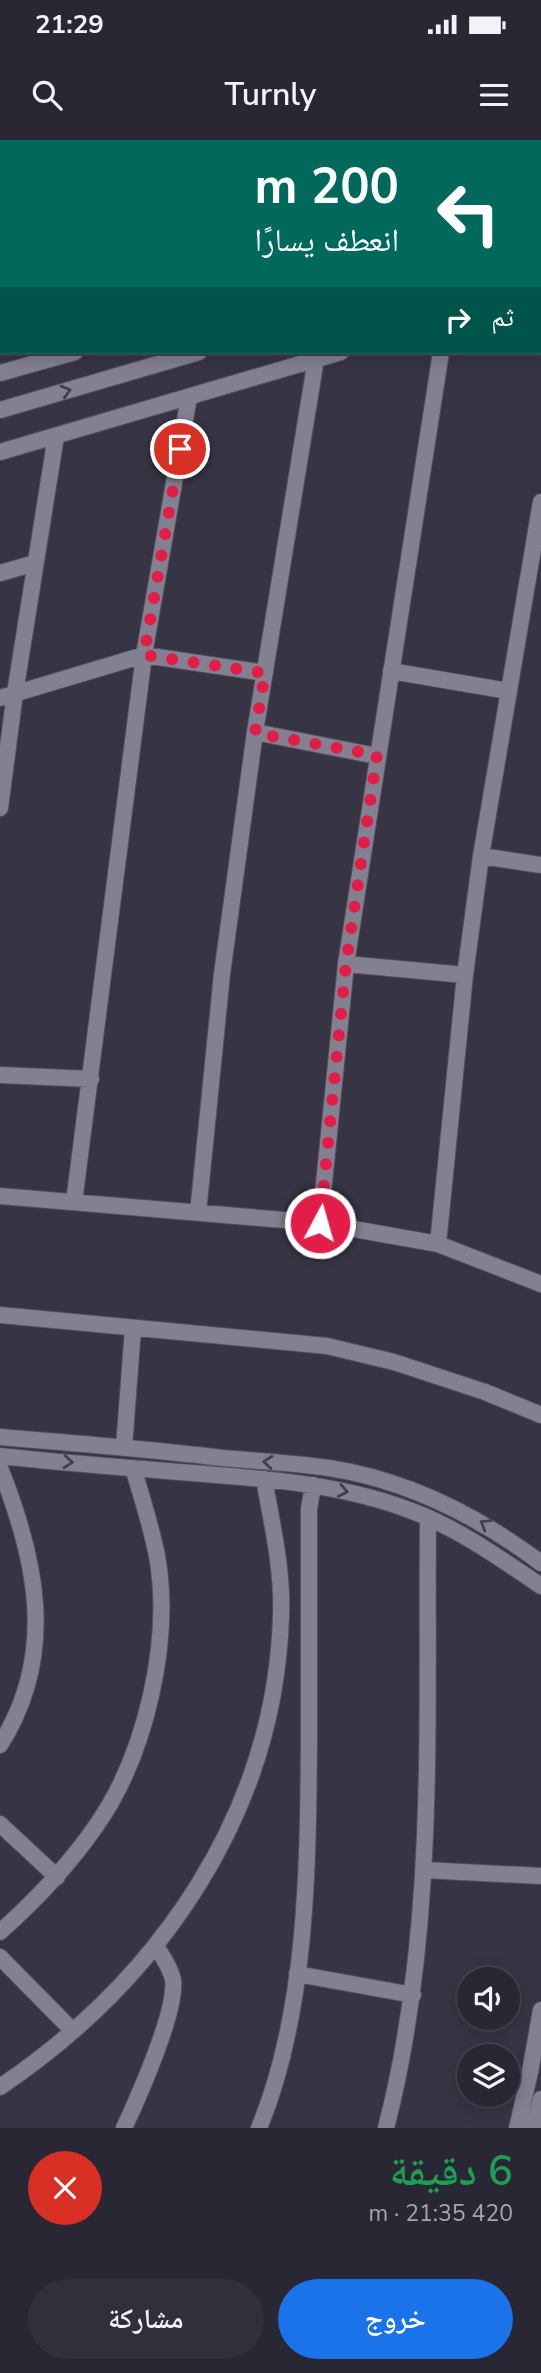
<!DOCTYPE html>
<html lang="ar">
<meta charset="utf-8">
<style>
:root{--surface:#292733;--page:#312f3b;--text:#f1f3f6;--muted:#a5a5ac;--line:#45444e;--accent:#1a73e8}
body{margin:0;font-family:"Nunito Sans","Noto Naskh Arabic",sans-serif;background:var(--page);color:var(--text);direction:rtl;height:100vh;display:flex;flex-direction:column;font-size:26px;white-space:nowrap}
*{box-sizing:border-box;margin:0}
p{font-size:23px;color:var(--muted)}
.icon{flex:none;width:38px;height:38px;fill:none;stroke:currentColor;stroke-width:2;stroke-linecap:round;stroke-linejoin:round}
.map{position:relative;height:1988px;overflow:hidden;direction:ltr}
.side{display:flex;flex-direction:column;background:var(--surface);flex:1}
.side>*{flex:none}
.guide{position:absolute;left:0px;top:0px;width:542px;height:214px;box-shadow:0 4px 18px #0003,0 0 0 2px var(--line);direction:rtl;background:#00695c;color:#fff;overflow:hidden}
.fabs{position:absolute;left:457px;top:1827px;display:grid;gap:14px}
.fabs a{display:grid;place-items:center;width:63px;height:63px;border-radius:50%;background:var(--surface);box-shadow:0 4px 18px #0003,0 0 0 2px var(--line);font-size:35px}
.pin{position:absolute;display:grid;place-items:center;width:60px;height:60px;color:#fff;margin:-30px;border:4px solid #fff;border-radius:50%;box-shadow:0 2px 7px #0007}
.me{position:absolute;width:77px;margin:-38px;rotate:6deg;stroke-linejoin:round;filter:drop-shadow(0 0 5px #0008)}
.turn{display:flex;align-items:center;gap:24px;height:147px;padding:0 28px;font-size:32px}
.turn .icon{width:91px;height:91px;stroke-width:2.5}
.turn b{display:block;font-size:49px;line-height:60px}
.then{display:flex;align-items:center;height:66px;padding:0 28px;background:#0003;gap:14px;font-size:26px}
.round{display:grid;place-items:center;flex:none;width:74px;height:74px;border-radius:37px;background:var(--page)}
.head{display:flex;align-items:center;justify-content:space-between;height:119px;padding:0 28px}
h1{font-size:42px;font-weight:600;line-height:52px;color:#1e9e55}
.primary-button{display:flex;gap:14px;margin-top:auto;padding:14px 28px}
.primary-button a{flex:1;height:80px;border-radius:42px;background:var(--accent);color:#fff;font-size:28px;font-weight:600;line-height:80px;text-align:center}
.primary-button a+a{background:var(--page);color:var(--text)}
.status{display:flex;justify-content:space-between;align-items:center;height:49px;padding:0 35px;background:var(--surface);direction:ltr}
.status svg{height:19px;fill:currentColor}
header{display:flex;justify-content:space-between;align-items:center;height:91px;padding:0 28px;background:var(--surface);font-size:32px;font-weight:600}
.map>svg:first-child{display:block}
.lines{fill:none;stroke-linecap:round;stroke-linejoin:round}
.minor-casing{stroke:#52505d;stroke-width:18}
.minor{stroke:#838092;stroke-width:16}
.oneway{stroke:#42404f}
.route{stroke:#e11d48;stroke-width:12;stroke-dasharray:0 21.6}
</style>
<div class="status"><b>21:29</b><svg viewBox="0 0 49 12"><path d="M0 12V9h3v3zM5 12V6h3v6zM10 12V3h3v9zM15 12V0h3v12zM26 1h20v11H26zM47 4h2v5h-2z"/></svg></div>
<header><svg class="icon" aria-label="menu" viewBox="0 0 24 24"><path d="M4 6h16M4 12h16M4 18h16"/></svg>Turnly<svg class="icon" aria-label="search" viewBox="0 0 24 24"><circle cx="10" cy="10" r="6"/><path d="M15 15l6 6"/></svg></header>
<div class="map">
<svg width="541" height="1988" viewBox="0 0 541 1988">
<rect width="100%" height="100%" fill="#373444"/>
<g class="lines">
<defs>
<path id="minor" d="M487 0 488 2
M54 2 58 0
M0 21 2 20
M541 99V100
M0 233 75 212
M0 270 199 212
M0 312 341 212
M0 433 35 423
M391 531 508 551
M0 558 144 515 265 533
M255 592 377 616
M0 668 15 553 56 296
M481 716 541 725
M346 824 465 835
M0 935 91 939
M0 1056 320 1083 438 1104 541 1144
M74 1062 144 515 189 257
M198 1073 222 834 255 592 316 219
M320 1083 346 824 441 212
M438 1104 465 835 481 716 541 362
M0 1175 327 1206 394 1222 485 1252 541 1275
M0 1297C74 1303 149 1309 223 1318 258 1321 294 1323 329 1328 407 1340 478 1376 541 1423
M124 1307 133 1189
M0 1316C64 1323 128 1328 192 1333 268 1339 345 1344 417 1373 462 1391 501 1419 541 1446
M0 1328C37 1421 57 1515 0 1605
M0 1684 57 1737
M424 1730 541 1736
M0 1792C36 1760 69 1725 96 1686 146 1615 172 1500 157 1416 151 1386 142 1357 133 1328
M0 1817 72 1890
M297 1834 413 1855
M0 1947C160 1839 275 1673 281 1476 283 1430 272 1384 264 1339
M124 1988C138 1958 177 1871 173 1840 171 1828 162 1816 156 1806
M259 1988C308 1870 308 1722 309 1596 309 1520 309 1445 309 1369L313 1345
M386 1988C437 1791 426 1581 428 1378
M517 1988 530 1932 541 1870
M533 1988 541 1959"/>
</defs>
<use href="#minor" class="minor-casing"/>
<use href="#minor" class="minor"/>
</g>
<defs><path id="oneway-chevron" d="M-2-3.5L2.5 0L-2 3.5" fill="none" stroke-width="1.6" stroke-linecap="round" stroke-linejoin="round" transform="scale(1.75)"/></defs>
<g class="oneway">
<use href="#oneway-chevron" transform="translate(66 251) rotate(-16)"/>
<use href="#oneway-chevron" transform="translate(68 1322) rotate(5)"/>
<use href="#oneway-chevron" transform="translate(268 1322) rotate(-175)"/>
<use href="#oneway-chevron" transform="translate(343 1351) rotate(12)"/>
<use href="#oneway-chevron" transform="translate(485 1384) rotate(-148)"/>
</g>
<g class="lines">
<path class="route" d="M180 309 144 515 265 533 255 593 377 615 346 824 320 1083"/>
</g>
</svg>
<div class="fabs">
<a><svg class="icon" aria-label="sound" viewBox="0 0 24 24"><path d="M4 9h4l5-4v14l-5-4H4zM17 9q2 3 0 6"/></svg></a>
<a><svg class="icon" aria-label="layers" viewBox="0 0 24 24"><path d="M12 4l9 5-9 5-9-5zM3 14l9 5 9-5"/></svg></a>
</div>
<div class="pin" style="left:180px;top:309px;background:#d93025"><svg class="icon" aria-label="arrive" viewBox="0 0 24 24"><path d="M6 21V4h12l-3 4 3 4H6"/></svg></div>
<svg class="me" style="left:320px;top:1083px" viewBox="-20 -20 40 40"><circle r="17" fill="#e11d48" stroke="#fff" stroke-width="3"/><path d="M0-11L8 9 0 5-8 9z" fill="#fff"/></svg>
<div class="guide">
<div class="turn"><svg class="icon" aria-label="left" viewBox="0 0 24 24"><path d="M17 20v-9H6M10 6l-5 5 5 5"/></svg><div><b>200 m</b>انعطف يسارًا</div></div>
<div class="then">ثم<svg class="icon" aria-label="right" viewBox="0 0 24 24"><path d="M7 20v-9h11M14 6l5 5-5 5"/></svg></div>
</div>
</div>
<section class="side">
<div class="head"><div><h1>6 دقيقة</h1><p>420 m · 21:35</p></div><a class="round" style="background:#d93025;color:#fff"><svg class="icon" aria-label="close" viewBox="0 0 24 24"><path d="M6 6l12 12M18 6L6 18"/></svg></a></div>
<div class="primary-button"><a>خروج</a><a>مشاركة</a></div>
</section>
